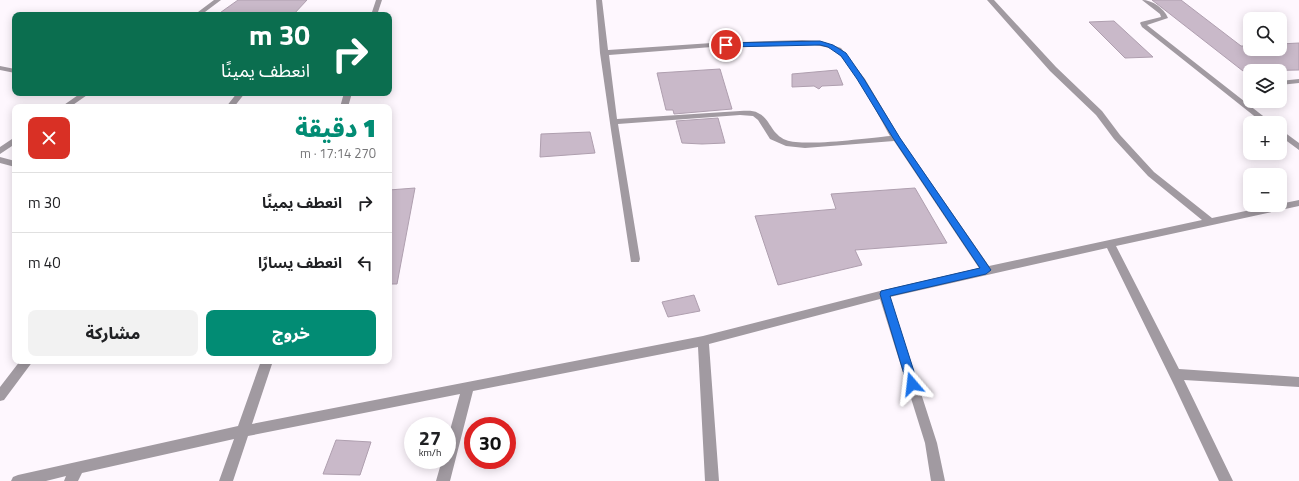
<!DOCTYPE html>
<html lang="ar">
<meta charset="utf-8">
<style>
:root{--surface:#fff;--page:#f2f2f2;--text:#202124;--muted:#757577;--line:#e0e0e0;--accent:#028c74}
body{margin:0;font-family:"Titillium Web","Noto Sans Arabic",sans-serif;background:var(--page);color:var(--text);direction:rtl;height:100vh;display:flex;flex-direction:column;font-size:15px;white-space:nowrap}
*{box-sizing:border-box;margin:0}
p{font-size:13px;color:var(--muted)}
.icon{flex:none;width:22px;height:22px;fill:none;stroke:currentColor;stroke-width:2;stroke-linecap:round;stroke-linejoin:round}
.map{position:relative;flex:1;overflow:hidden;direction:ltr}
.side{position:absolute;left:12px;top:104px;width:380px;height:260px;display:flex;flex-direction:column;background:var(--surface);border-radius:8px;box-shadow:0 2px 10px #0003;direction:rtl}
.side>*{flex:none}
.banner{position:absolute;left:12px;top:12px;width:380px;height:84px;border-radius:8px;box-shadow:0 2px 10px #0003;direction:rtl;background:#0b6e4f;color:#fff;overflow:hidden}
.tools{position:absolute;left:1243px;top:12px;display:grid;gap:8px}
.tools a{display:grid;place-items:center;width:44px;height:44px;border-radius:8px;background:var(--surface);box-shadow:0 2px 10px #0003;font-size:20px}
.speed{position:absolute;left:404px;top:417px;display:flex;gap:8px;font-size:20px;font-weight:700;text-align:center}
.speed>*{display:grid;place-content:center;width:52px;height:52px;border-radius:50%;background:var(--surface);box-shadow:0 2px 10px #0003;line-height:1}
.speed small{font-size:10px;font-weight:400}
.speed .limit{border:6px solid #d22;background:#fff;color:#111}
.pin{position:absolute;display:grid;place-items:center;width:34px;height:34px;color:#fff;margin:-17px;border:2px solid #fff;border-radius:50%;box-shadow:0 1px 4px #0007}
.me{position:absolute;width:44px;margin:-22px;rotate:343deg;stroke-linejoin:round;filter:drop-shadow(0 0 3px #0008)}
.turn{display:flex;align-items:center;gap:14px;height:84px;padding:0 16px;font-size:18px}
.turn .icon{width:52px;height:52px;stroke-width:2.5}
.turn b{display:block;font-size:28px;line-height:34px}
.round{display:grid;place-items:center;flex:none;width:42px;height:42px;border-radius:8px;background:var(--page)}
.headline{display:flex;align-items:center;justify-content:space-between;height:68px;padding:0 16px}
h1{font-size:24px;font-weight:800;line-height:30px;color:var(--accent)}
.action{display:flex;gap:8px;margin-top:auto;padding:8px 16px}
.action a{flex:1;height:46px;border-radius:8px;background:var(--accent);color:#fff;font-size:16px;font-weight:800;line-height:46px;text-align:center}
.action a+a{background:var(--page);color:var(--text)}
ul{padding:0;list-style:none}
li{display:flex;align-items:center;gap:12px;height:60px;padding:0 16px;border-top:1px solid var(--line)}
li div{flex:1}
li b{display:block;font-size:15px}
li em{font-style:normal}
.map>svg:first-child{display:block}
.building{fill:#c9b9c9;stroke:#af9faf}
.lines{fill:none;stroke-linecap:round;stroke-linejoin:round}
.minor{fill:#a19aa1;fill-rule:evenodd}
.route{fill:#1a73e8;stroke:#114b97}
</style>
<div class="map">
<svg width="1299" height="481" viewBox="0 0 1299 481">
<rect width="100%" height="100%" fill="#fef7fe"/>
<path class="building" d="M238 0H307L293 15H217Z
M1152 0H1181L1241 46H1250V49H1280V44L1299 43V70L1243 71Z
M1114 21 1153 57 1125 58 1089 22Z
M720 69 732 109 674 114 673 110H666L657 73Z
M837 70 843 85 822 86 819 89 814 86 792 87V74Z
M718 118 725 143 702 144 682 143 676 121Z
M590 132 595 153 540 157 541 134Z
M415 188 397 284H389V190Z
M915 188 947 243 855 250 862 265 778 285 755 216 836 209 831 194Z
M694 295 700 311 668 317 662 302Z
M336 440 371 442 360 475 323 474Z"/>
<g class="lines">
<path class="minor" d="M214 0H221L201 15H194Z
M376 0H382L377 15H371Z
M596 0H602L608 50 712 43 802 40 820 41 841 48 865 79 900 138 989 266 1202 220 1148 176 1114 139 1096 115 1050 71 987 0H994L1056 67 1102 111 1120 135 1154 172 1212 218 1299 200V206L1116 246 1179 369 1299 377V387L1184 380 1233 481H1219L1174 385 1107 248 890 297 937 443 945 481H931L925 443 880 299 709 344 719 481H705L698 347 473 391 450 481H436L442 460H447V441L460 394 248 436 233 481H219L234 439 82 473 78 481H64L66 476 46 481H11L13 477 18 475 238 426 261 361H273L252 424 703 336 884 290 979 268 894 141 805 148 786 146 770 139 758 120 753 116 740 115 618 124 640 259 639 262H631L611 130 600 53ZM802 44C813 45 825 45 835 51 850 60 880 118 890 136 868 138 804 147 786 140 770 133 771 119 758 113 753 110 746 111 740 111L617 119 609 55 712 47Z
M1142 0C1152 0 1164 8 1168 18L1147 25 1272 123H1263L1142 27 1140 23 1141 22 1161 17 1160 14Z
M0 66 15 69V73L0 70Z
M1299 79V83L1280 85V81Z
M81 93H90L70 107H61Z
M237 93H245L234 107H226Z
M344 93H352L348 107H340Z
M1280 129 1299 143V150L1280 136Z
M15 137V144L0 154V147Z
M0 157 15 161V167L0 163Z
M20 361H33L4 400 0 401V387Z"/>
</g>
<path class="route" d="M820 41 833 45 846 53 864 79 900 138 991 270 986 274 890 296 918 384 916 387 912 388 908 387 907 384 880 294 881 291 980 268 893 138 857 79 841 56 828 47 820 45 726 47 723 45 726 43Z"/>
</svg>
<div class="tools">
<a><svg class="icon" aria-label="search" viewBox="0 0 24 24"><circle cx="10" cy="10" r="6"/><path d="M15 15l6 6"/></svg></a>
<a><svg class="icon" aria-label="layers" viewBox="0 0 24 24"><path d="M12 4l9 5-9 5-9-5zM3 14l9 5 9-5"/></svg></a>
<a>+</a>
<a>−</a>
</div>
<div class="speed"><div>27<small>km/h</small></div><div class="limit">30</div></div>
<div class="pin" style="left:726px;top:45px;background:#d93025"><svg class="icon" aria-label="arrive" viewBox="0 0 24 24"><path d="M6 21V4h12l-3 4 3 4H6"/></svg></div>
<svg class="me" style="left:912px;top:384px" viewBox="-20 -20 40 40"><path d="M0-17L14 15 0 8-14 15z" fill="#1a73e8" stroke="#fff" stroke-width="4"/></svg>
<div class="banner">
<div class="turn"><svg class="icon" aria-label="right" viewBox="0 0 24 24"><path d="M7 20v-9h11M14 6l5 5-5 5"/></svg><div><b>30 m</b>انعطف يمينًا</div></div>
</div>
<section class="side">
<div class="headline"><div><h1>1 دقيقة</h1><p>270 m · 17:14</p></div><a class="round" style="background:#d93025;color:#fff"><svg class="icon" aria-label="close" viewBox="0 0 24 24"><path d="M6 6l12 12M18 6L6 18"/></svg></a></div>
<ul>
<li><svg class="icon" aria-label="right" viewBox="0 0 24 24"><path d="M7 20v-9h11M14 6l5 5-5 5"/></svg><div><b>انعطف يمينًا</b></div><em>30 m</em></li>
<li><svg class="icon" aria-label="left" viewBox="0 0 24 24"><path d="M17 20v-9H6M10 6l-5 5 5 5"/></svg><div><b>انعطف يسارًا</b></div><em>40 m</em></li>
</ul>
<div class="action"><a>خروج</a><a>مشاركة</a></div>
</section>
</div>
